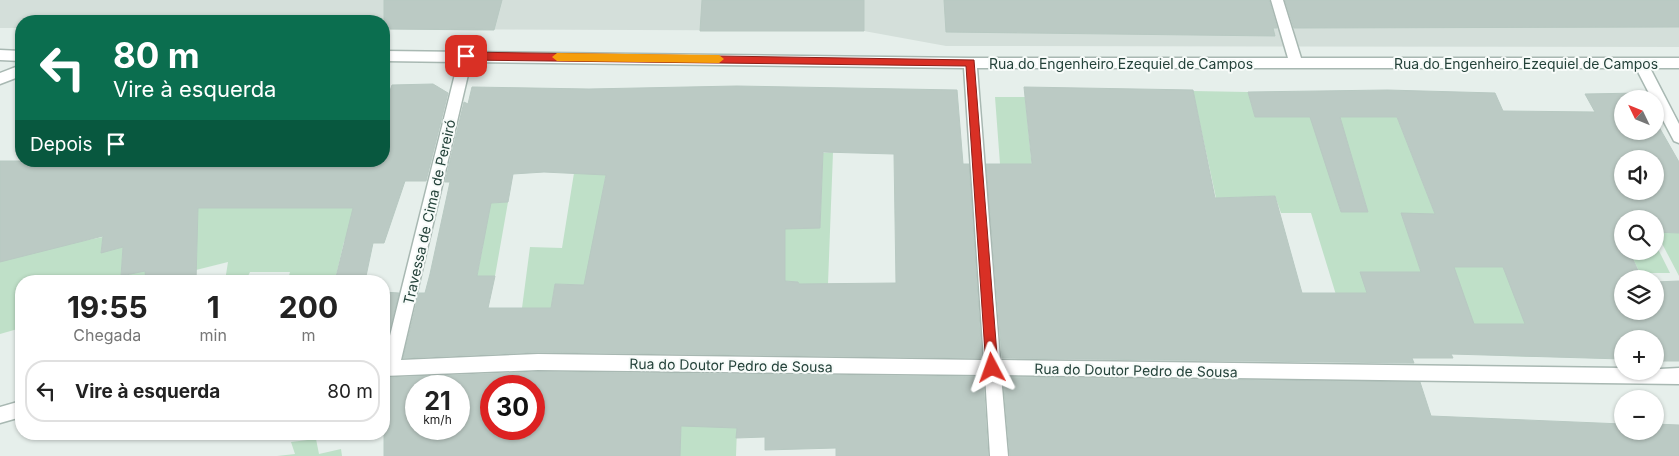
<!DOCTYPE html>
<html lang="pt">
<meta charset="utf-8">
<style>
:root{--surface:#fff;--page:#f2f2f2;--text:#222;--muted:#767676;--line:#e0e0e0}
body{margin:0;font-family:Inter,sans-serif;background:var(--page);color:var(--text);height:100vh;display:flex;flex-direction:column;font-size:19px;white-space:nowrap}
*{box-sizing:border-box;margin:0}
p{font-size:16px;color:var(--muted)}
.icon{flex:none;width:28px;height:28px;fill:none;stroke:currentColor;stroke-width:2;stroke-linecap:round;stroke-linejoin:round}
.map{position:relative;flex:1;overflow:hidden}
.details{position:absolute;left:15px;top:275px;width:375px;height:165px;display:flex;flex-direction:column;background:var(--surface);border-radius:20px;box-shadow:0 1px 4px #0004}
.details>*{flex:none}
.banner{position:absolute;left:15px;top:15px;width:375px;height:152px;border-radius:20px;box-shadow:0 1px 4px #0004;background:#0b6e4f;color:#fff;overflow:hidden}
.needle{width:32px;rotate:313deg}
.buttons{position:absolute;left:1614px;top:90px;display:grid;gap:10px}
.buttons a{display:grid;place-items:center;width:50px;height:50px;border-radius:50%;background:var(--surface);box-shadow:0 1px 4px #0004;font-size:25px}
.speed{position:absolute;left:405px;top:375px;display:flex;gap:10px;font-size:25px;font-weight:700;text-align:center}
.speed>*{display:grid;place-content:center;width:65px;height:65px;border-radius:50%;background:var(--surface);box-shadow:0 1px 4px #0004;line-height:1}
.speed small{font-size:12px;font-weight:400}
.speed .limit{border:8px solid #d22;background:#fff;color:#111}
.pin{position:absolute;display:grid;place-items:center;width:42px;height:42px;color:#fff;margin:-21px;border-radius:10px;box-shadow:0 2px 8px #0006}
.me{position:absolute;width:55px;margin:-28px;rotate:356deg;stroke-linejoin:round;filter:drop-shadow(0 0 4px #0008)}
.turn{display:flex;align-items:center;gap:18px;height:105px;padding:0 15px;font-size:22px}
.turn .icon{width:65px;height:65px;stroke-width:2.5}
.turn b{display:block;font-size:35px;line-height:42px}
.then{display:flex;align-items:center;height:48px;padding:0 15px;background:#0003;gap:10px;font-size:19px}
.eta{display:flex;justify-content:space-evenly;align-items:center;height:85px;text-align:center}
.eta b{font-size:30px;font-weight:700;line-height:35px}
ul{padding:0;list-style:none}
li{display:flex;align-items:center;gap:15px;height:62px;margin:0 10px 8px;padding:0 5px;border:2px solid var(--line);border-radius:20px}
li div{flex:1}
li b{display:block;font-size:19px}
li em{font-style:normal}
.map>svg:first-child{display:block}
.built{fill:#d4dfda}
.green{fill:#bfe0c8}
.building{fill:#bbcac4;stroke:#b8c9c2;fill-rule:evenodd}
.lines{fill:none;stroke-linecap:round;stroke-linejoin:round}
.minor-casing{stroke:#a8b8b2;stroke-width:3}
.minor{fill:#fff;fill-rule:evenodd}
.route{fill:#d93025;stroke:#8d1f18}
.slow{fill:#f59e0b}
.labels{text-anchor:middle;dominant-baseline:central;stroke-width:4;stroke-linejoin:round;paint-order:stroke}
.street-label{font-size:14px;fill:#24423a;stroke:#f7fbf9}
</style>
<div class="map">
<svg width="1679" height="456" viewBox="0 0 1679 456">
<rect width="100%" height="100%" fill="#e6efeb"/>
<path class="built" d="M0 0H1679V47L946 46 864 31 384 29V21H21V28H0Z"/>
<path class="green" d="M1193 91 1248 92 1255 117H1312L1341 212H1368L1332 91 1397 117 1435 214H1464L1498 253 1539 357 1505 356 1493 324H1474L1409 237 1426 286 1361 272 1369 300 1355 357 1311 213H1281L1275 196 1216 198Z
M995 97H1025L1036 209 1013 164H1000Z
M833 152 828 284 799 286 798 282 785 281 729 220 803 228H820L823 153Z
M574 173 606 174 586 285 555 284 551 308H522L530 247 562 248Z
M327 178 363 206 344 242 335 280 288 279 290 272H250L246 280 225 281 228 262 196 270 197 242 178 208H315Z
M508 202 495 276H477L483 246 475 204Z
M169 207 163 281H21V328L0 334V257L103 237 101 252 123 247 121 276 131 274 135 244Z
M1656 232 1679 233V276Z
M1655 249H1658L1670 273H1640L1629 251H1655Z
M655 419 737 428 736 456H680Z
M316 439 319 454 341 449 342 456H277L295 454 291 442Z"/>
<path class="building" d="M384 0H502L494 30 384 29Z
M702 0H864V31H700Z
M944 0H1269L1277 28H1273L1275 36 946 32Z
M1285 0H1679V27L1294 28Z
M433 84 448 93 426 181H405L384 243H373L365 281H335L353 208H198L196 281H146L145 271 121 276 123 247 101 253 103 236 0 262V161H384V108L392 85Z
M737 86 957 90 963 164H969L982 358 538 352 403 358 419 293H425L430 274 450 182H445L464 102 468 104 472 87 589 89ZM823 152 894 154 896 283 799 284 798 282 785 281V229L820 228ZM544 172 606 175 584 285 555 284 551 308H488L495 276H477L491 203 508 202 513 174Z
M1024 87 1193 90 1215 198 1275 196 1302 293H1367L1360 272H1421L1401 213 1435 214 1397 117H1340L1368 212H1341L1310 117H1255L1248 92 1387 90 1495 93 1503 111 1595 112 1585 94 1640 93 1643 99H1622V131H1655V120L1679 162V233L1655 232V219H1622V232H1619L1622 238V251H1629L1642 279H1622V311H1655V282L1679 281V361H1655V339H1622V359L1451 354 1453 358H1412L1414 363 1002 358 986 164H1032ZM1622 159H1655V191H1622ZM1454 267H1503L1525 324H1474Z
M384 292 399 293 384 353Z
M538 372 983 377 988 456H836V448L765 450V437L736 438 737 428 681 426 680 456H384V378ZM416 386H459V429H416ZM491 386H534V429H491Z
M1003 377 1420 382 1431 416 1622 424V431H1655V424L1679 425V456H1010Z"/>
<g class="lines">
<defs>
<path id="minor" d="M1271 0H1283L1301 58H1679V68H1650L1679 124V143L1674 141 1655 105V99H1652L1636 68H977L1000 360 1622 368V371L1679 368V384L1001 375 1008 456H990L985 375 538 370 384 376V360L458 62 384 61V51L970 58H1288ZM471 62 964 68 984 360 538 354 401 360Z
M0 50 21 51V61L0 60Z
M21 65V76L0 84V73Z
M21 401V417L0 423V407Z"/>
</defs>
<use href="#minor" class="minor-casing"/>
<use href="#minor" class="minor"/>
</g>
<path class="route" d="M466 52 974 60 998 368 996 372H987L986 368 966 66 466 60 461 56Z"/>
<path class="slow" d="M557 53 719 55 724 59 719 63 557 61 552 57Z"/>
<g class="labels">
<g class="street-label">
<text x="1121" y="63">Rua do Engenheiro Ezequiel de Campos</text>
<text x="1526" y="63">Rua do Engenheiro Ezequiel de Campos</text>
<text transform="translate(429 212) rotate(-77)">Travessa de Cima de Pereiró</text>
<text transform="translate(731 365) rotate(1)">Rua do Doutor Pedro de Sousa</text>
<text transform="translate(1136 370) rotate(1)">Rua do Doutor Pedro de Sousa</text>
</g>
</g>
</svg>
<div class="buttons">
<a><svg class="needle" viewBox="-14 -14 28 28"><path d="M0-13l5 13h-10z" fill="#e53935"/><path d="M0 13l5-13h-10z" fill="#767676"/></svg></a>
<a><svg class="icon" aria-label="sound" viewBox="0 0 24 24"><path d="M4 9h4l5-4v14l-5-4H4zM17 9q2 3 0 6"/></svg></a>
<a><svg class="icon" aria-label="search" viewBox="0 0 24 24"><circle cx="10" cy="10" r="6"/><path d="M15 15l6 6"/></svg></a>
<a><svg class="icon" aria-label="layers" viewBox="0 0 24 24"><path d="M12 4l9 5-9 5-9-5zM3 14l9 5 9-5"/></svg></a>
<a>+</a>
<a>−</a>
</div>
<div class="speed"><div>21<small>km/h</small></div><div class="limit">30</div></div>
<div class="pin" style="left:466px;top:56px;background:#d93025"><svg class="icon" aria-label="arrive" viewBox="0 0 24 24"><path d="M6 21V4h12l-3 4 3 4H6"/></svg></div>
<svg class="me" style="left:992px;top:368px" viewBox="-20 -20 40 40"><path d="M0-17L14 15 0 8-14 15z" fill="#d93025" stroke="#fff" stroke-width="4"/></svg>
<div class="banner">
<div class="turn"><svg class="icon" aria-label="left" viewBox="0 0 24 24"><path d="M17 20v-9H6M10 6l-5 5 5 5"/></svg><div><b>80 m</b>Vire à esquerda</div></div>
<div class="then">Depois<svg class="icon" aria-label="arrive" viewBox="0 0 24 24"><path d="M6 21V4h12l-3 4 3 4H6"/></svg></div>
</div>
<section class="details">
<div class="eta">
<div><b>19:55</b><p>Chegada</p></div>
<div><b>1</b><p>min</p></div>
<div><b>200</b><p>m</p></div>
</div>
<ul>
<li><svg class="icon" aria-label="left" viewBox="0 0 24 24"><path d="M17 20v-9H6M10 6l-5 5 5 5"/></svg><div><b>Vire à esquerda</b></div><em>80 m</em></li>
</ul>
</section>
</div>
